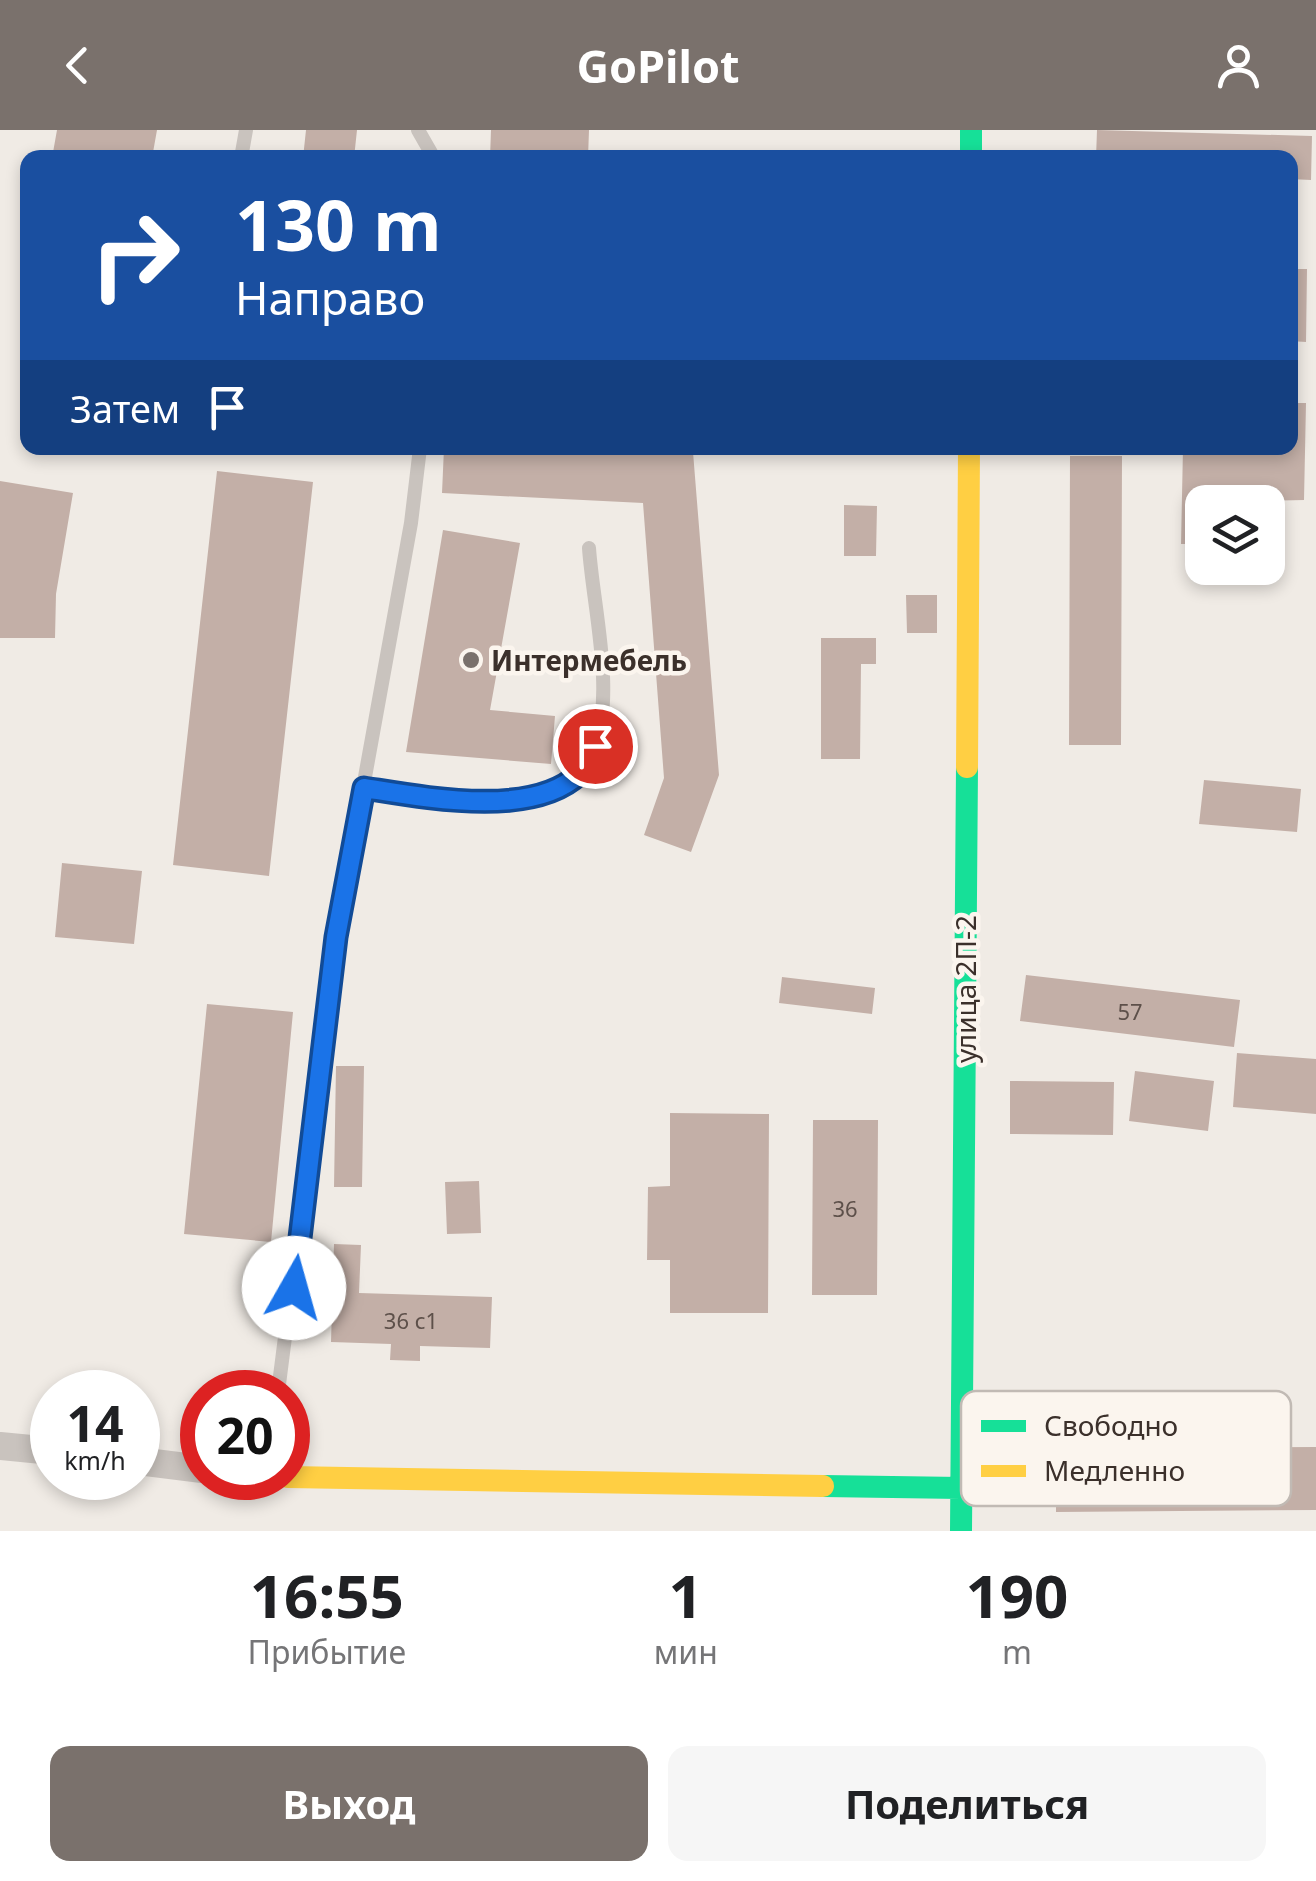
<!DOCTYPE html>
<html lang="ru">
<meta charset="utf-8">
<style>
:root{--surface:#fff;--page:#f6f6f6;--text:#202124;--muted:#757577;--accent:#7a716c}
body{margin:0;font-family:"Noto Sans",sans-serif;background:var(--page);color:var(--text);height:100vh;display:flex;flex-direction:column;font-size:38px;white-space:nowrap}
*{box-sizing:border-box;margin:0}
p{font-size:32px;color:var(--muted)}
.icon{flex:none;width:55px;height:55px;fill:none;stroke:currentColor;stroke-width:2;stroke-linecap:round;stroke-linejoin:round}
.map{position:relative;height:1401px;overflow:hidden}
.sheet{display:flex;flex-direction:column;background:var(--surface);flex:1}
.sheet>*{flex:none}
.hud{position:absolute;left:20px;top:20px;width:1278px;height:305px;border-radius:20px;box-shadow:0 5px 15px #0003;background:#1a4fa0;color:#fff;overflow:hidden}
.fabs{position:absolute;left:1185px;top:355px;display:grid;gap:20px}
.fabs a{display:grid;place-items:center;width:100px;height:100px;border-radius:20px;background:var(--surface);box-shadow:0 5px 15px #0003;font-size:50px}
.speed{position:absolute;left:30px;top:1240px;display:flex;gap:20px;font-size:50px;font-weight:700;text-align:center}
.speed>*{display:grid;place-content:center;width:130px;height:130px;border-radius:50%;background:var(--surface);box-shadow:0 5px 15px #0003;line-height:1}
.speed small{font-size:25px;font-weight:400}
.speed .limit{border:15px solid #d22;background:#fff;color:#111}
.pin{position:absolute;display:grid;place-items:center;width:85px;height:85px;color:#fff;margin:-42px;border:5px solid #fff;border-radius:50%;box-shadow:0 2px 10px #0007}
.me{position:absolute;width:110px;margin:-55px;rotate:7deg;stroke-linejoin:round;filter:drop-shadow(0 0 8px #0008)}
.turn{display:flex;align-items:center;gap:35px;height:210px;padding:0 50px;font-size:45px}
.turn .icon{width:130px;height:130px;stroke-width:2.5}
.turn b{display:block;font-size:70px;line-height:85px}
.then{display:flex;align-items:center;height:95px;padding:0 50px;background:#0003;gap:20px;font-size:38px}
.eta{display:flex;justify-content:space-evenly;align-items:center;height:170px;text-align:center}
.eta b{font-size:60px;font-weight:700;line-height:70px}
.button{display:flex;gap:20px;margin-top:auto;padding:20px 50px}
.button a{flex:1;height:115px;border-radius:20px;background:var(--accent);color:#fff;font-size:40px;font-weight:700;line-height:115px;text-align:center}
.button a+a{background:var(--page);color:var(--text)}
header{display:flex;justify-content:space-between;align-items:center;height:130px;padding:0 50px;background:var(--accent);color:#fff;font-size:45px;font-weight:700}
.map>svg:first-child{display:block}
.building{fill:#c3afa7}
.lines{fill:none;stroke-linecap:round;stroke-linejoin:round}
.lane{stroke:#c9c3be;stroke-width:14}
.street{stroke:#c9c3be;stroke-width:28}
.fast{stroke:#16e098;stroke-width:22}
.slow{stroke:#ffcf43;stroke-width:22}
.route-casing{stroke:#114b97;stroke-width:25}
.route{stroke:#1a73e8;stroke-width:18}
.poi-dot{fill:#7a716c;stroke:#fbf5ee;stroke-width:4}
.labels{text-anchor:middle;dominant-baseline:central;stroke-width:9;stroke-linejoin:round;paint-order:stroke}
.number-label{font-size:22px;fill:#5d504a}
.poi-label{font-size:28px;font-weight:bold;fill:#3b302b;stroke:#fbf5ee;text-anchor:start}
.street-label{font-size:28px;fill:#3b302b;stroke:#fbf5ee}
.key{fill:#fbf5ee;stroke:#c1bab4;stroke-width:2.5}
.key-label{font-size:28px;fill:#3b302b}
</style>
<header><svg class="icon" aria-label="back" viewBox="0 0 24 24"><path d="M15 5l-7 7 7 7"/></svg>GoPilot<svg class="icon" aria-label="person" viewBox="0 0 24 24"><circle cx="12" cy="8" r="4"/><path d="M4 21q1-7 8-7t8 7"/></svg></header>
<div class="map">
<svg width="1316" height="1401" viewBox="0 0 1316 1401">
<rect width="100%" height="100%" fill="#f0ebe5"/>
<path class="building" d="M57 0H157L152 28H52Z
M306 0H357L354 28H303Z
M491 0H589L588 28H490Z
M1097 0 1312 6 1311 50 1290 49V28H1096Z
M1290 139H1307L1306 212 1290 211Z
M1290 273H1306L1304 370 1202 372V414H1181L1183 318H1290Z
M444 318 693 322 719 645 691 722 644 705 664 648 643 373 442 363Z
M1070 326H1122L1121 615H1069Z
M217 341 313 352 269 746 173 735Z
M0 351 73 363 56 464 55 508H0Z
M844 375 877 376 876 426H844Z
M443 400 520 413 490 580 555 586 551 634 406 622Z
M906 465H937V503H907Z
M821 508H876V534H861L860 629H821Z
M1204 650 1301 659 1297 702 1199 694Z
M62 733 142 741 134 814 55 807Z
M1026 845 1240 870 1234 917 1020 891Z
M782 847 875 858 872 884 779 873Z
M207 874 293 882 271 1112 184 1104Z
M1237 923 1316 929V984L1233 977Z
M336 936H364L362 1057H334Z
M1135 941 1214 951 1208 1001 1129 991Z
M1010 951 1114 952 1113 1005 1010 1004Z
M670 983 769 984 768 1183H670V1130H647L648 1057 670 1056Z
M813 990H878L877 1165H812Z
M479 1051 481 1103 447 1104 445 1052Z
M334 1114 361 1115 359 1163 492 1167 490 1218 420 1216V1231L390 1230 391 1214 331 1212Z
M1316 1317V1380L1056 1382V1319Z"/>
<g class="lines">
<path class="lane" d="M418 0 434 28
M241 28 246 0
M363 658C426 668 567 696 595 617 615 561 593 476 589 418
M278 1262 336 807 411 393 420 318"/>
<path class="street" d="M0 1316 52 1321
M138 1331 202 1339"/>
<path class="fast" d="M971 0V28
M823 1356 961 1358
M961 1401 967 637"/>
<path class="slow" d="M967 637 969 318
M288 1347 823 1356"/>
</g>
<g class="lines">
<defs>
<path id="route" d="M294 1158 336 807 364 658C422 667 532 689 579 644 586 637 591 624 595 616"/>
</defs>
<use href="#route" class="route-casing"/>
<use href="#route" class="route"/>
</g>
<circle class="poi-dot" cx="471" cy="530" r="10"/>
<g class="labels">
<g class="number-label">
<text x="1130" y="881">57</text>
<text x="845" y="1078">36</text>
<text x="411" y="1190">36 с1</text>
</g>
<g class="poi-label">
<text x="491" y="530">Интермебель</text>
</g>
<g class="street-label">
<text transform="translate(965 859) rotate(-90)">улица 2П-2</text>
</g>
</g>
<rect x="961" y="1261" width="330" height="115" rx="15" class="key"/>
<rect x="981" y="1290" width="45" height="12" fill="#16e098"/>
<rect x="981" y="1335" width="45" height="12" fill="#ffcf43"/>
<g class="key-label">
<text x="1044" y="1306">Свободно</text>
<text x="1044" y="1351">Медленно</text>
</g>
</svg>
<div class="fabs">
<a><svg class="icon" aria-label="layers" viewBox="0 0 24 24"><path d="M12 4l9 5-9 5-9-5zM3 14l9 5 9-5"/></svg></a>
</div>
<div class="speed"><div>14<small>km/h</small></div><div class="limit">20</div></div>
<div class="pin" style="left:595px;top:616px;background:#d93025"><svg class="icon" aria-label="arrive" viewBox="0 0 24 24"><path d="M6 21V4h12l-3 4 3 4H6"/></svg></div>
<svg class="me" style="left:294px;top:1158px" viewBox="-20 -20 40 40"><circle r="19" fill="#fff"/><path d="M0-13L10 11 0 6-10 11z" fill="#1a73e8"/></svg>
<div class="hud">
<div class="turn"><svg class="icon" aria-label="right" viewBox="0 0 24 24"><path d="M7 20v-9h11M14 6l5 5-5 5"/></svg><div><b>130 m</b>Направо</div></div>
<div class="then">Затем<svg class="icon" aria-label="arrive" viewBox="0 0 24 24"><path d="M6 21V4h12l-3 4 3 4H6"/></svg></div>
</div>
</div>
<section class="sheet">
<div class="eta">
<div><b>16:55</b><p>Прибытие</p></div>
<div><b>1</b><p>мин</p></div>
<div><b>190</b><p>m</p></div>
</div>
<div class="button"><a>Выход</a><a>Поделиться</a></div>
</section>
